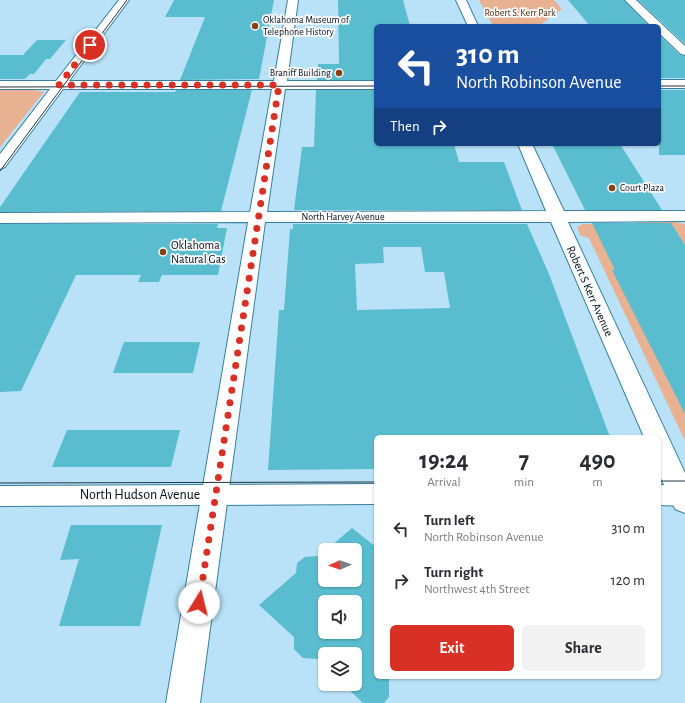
<!DOCTYPE html>
<style>
:root{--surface:#fff;--page:#f2f2f3;--text:#2b2b33;--muted:#7c7c81;--accent:#d93025}
body{margin:0;font-family:"Alegreya Sans",sans-serif;background:var(--page);color:var(--text);height:100vh;display:flex;flex-direction:column;font-size:15px;white-space:nowrap}
*{box-sizing:border-box;margin:0}
p{font-size:13px;color:var(--muted)}
.icon{flex:none;width:22px;height:22px;fill:none;stroke:currentColor;stroke-width:2;stroke-linecap:round;stroke-linejoin:round}
.map{position:relative;flex:1;overflow:hidden}
.side{position:absolute;left:374px;top:435px;width:287px;height:244px;display:flex;flex-direction:column;background:var(--surface);border-radius:6px;box-shadow:0 1px 3px #0004}
.side>*{flex:none}
.banner{position:absolute;left:374px;top:24px;width:287px;height:122px;border-radius:6px;box-shadow:0 1px 3px #0004;background:#1a4fa0;color:#fff;overflow:hidden}
.needle{width:26px;rotate:268deg}
.tools{position:absolute;left:318px;top:543px;display:grid;gap:8px}
.tools a{display:grid;place-items:center;width:44px;height:44px;border-radius:6px;background:var(--surface);box-shadow:0 1px 3px #0004;font-size:20px}
.pin{position:absolute;display:grid;place-items:center;width:34px;height:34px;color:#fff;margin:-17px;border:2px solid #fff;border-radius:50%;box-shadow:0 1px 4px #0007}
.me{position:absolute;width:44px;margin:-22px;rotate:9deg;stroke-linejoin:round;filter:drop-shadow(0 0 3px #0008)}
.turn{display:flex;align-items:center;gap:14px;height:84px;padding:0 16px;font-size:18px}
.turn .icon{width:52px;height:52px;stroke-width:2.5}
.turn b{display:block;font-size:28px;line-height:34px}
.then{display:flex;align-items:center;height:38px;padding:0 16px;background:#0003;gap:8px;font-size:15px}
.eta{display:flex;justify-content:space-evenly;align-items:center;height:68px;text-align:center}
.eta b{font-size:24px;font-weight:600;line-height:28px}
.action{display:flex;gap:8px;margin-top:auto;padding:8px 16px}
.action a{flex:1;height:46px;border-radius:6px;background:var(--accent);color:#fff;font-size:16px;font-weight:600;line-height:46px;text-align:center}
.action a+a{background:var(--page);color:var(--text)}
ul{padding:0;list-style:none}
li{display:flex;align-items:center;gap:12px;height:52px;padding:0 16px}
li div{flex:1}
li b{display:block;font-size:15px}
li em{font-style:normal}
.map>svg:first-child{display:block}
.green{fill:#e8b192}
.building{fill:#59bdcf;fill-rule:evenodd}
.lines{fill:none;stroke-linecap:round;stroke-linejoin:round}
.minor-casing{stroke:#367f9f;stroke-width:2}
.major-casing{stroke:#367f9f;stroke-width:2}
.minor{fill:#fff;fill-rule:evenodd}
.major{fill:#fff;fill-rule:evenodd}
.tram{stroke:#213440;stroke-width:1}
.route{stroke:#d93025;stroke-width:7;stroke-dasharray:0 12.6}
.poi-dot{fill:#844112;stroke:#fcfcfc;stroke-width:1.5}
.labels{text-anchor:middle;dominant-baseline:central;stroke-width:3.5;stroke-linejoin:round;paint-order:stroke}
.far-park-label{font-size:10px;fill:#502507;stroke:#fcfcfc}
.far-poi-label{font-size:10px;fill:#000e18;stroke:#fcfcfc;text-anchor:start}
.far-street-label{font-size:10px;fill:#000e18;stroke:#fcfcfc}
.poi-label{font-size:12px;fill:#000e18;stroke:#fcfcfc;text-anchor:start}
.street-label{font-size:12px;fill:#000e18;stroke:#fcfcfc}
.near-street-label{font-size:14px;fill:#000e18;stroke:#fcfcfc}
</style>
<div class="map">
<svg width="685" height="703" viewBox="0 0 685 703">
<rect width="100%" height="100%" fill="#b9e2f8"/>
<path class="green" d="M479 0H554L562 9 540 25V26H493Z
M0 88H25L44 92 0 147Z
M636 221H669L685 224V441L589 238 580 235 577 227 583 224 637 223Z"/>
<path class="building" d="M174 0H274L259 79 180 80 205 17H165Z
M338 0H403L410 26H376V80H317L318 64H339Z
M568 0H624L649 26H590Z
M638 0H685V44Z
M659 35 680 55 685 56V78H659Z
M37 40H66L50 59H46L34 74H30L25 79H0V55H23Z
M176 90H252L221 211 0 212V207L80 92H175Z
M316 90H376V144H454L459 162H504L522 210H294L302 147H314Z
M659 90H685V155H659Z
M552 144H620L662 210H585Z
M592 223H671L685 245V414L612 270H615Z
M0 224H218L217 228H227L218 275H162L159 282H138L141 275H76L21 391 0 392Z
M293 224H527L549 274 610 437H376V469L268 470 279 310H284L290 229H293ZM383 247H421L425 272H444L450 308 357 310 355 264 384 263Z
M124 342H200L193 373H113Z
M67 430H180L171 467H52Z
M71 525H162L140 626H59L79 559 60 560Z
M352 528 376 547V677H389V697L384 703H363L343 684H355V654H325V666L318 659 303 658 294 649V637L259 605 296 573 297 563 305 557 318 556 325 551V580H355V550H326ZM325 602H355V632H325Z"/>
<g class="lines">
<defs>
<path id="minor" d="M119 0H129L69 81H274L288 0H298L287 81H376V89H285L267 212 546 211 518 144H532L564 211H685V221L568 222 685 473V513L675 509 659 474V437H644L551 222H265L200 703H166L248 222 0 223V213L250 212 272 89H63L5 167 0 169V154L50 89H0V81H56Z
M456 0H466L478 26H468Z
M625 0H636L685 46V55L681 54 659 33V26H651Z
M659 80H685V88H659Z"/>
<path id="major" d="M376 484V504L0 506V486Z
M659 485 685 486V506L659 505Z"/>
</defs>
<use href="#minor" class="minor-casing"/>
<use href="#major" class="major-casing"/>
<use href="#minor" class="minor"/>
<use href="#major" class="major"/>
<path class="tram" d="M659 86H685
M0 87 376 86
M0 171 127 0
M659 481H685
M0 483 376 482"/>
</g>
<g class="lines">
<path class="route" d="M90 45 59 85H279L199 603"/>
</g>
<g class="poi-dot">
<circle cx="255" cy="26" r="4"/>
<circle cx="339" cy="73" r="4"/>
<circle cx="612" cy="188" r="4"/>
<circle cx="163" cy="252" r="4"/>
</g>
<g class="labels">
<g class="far-park-label">
<text x="520" y="13">Robert S. Kerr Park</text>
</g>
<g class="far-poi-label">
<text x="263" y="20">Oklahoma Museum of<tspan x="263" dy="12">Telephone History</tspan></text>
<text x="331" y="73" text-anchor="end">Braniff Building</text>
<text x="620" y="188">Court Plaza</text>
</g>
<g class="far-street-label">
<text x="343" y="217">North Harvey Avenue</text>
</g>
<g class="poi-label">
<text x="171" y="245">Oklahoma<tspan x="171" dy="14">Natural Gas</tspan></text>
</g>
<g class="street-label">
<text transform="translate(590 291) rotate(66)">Robert S Kerr Avenue</text>
</g>
<g class="near-street-label">
<text x="140" y="495">North Hudson Avenue</text>
</g>
</g>
</svg>
<div class="tools">
<a><svg class="needle" viewBox="-14 -14 28 28"><path d="M0-13l5 13h-10z" fill="#e53935"/><path d="M0 13l5-13h-10z" fill="#7c7c81"/></svg></a>
<a><svg class="icon" aria-label="sound" viewBox="0 0 24 24"><path d="M4 9h4l5-4v14l-5-4H4zM17 9q2 3 0 6"/></svg></a>
<a><svg class="icon" aria-label="layers" viewBox="0 0 24 24"><path d="M12 4l9 5-9 5-9-5zM3 14l9 5 9-5"/></svg></a>
</div>
<div class="pin" style="left:90px;top:45px;background:#d93025"><svg class="icon" aria-label="arrive" viewBox="0 0 24 24"><path d="M6 21V4h12l-3 4 3 4H6"/></svg></div>
<svg class="me" style="left:199px;top:603px" viewBox="-20 -20 40 40"><circle r="19" fill="#fff"/><path d="M0-13L10 11 0 6-10 11z" fill="#d93025"/></svg>
<div class="banner">
<div class="turn"><svg class="icon" aria-label="left" viewBox="0 0 24 24"><path d="M17 20v-9H6M10 6l-5 5 5 5"/></svg><div><b>310 m</b>North Robinson Avenue</div></div>
<div class="then">Then<svg class="icon" aria-label="right" viewBox="0 0 24 24"><path d="M7 20v-9h11M14 6l5 5-5 5"/></svg></div>
</div>
<section class="side">
<div class="eta">
<div><b>19:24</b><p>Arrival</p></div>
<div><b>7</b><p>min</p></div>
<div><b>490</b><p>m</p></div>
</div>
<ul>
<li><svg class="icon" aria-label="left" viewBox="0 0 24 24"><path d="M17 20v-9H6M10 6l-5 5 5 5"/></svg><div><b>Turn left</b><p>North Robinson Avenue</p></div><em>310 m</em></li>
<li><svg class="icon" aria-label="right" viewBox="0 0 24 24"><path d="M7 20v-9h11M14 6l5 5-5 5"/></svg><div><b>Turn right</b><p>Northwest 4th Street</p></div><em>120 m</em></li>
</ul>
<div class="action"><a>Exit</a><a>Share</a></div>
</section>
</div>
